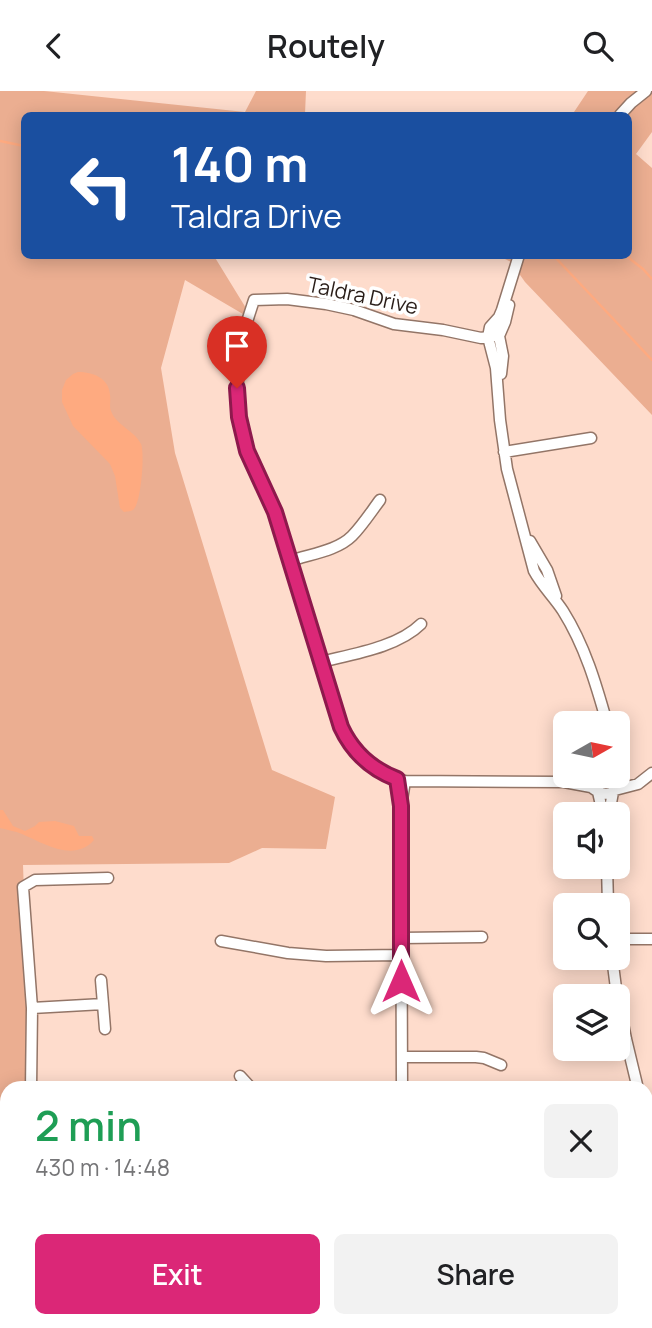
<!DOCTYPE html>
<meta charset="utf-8">
<style>
:root{--surface:#fff;--page:#f2f2f2;--text:#202124;--muted:#757577;--accent:#db2777}
body{margin:0;font-family:Manrope,sans-serif;background:var(--page);color:var(--text);height:100vh;display:flex;flex-direction:column;font-size:26px;white-space:nowrap}
*{box-sizing:border-box;margin:0}
p{font-size:23px;color:var(--muted)}
.icon{flex:none;width:38px;height:38px;fill:none;stroke:currentColor;stroke-width:2;stroke-linecap:round;stroke-linejoin:round}
.map{position:relative;flex:1;overflow:hidden}
.side{position:absolute;left:0px;top:990px;width:653px;height:247px;display:flex;flex-direction:column;background:var(--surface);border-radius:21px 21px 0 0;box-shadow:0 4px 18px #0003}
.side>*{flex:none}
.top-card{position:absolute;left:21px;top:21px;width:611px;height:147px;border-radius:10px;box-shadow:0 4px 18px #0003;background:#1a4fa0;color:#fff;overflow:hidden}
.needle{width:46px;rotate:81deg}
.buttons{position:absolute;left:553px;top:620px;display:grid;gap:14px}
.buttons a{display:grid;place-items:center;width:77px;height:77px;border-radius:10px;background:var(--surface);box-shadow:0 4px 18px #0003;font-size:35px}
.pin{position:absolute;display:grid;place-items:center;width:60px;height:60px;color:#fff;margin:-72px -30px;border-radius:50% 50% 50% 0;rotate:-45deg;box-shadow:0 0 7px #0007}
.pin .icon{rotate:45deg}
.me{position:absolute;width:77px;margin:-38px;rotate:0deg;stroke-linejoin:round;filter:drop-shadow(0 0 5px #0008)}
.turn{display:flex;align-items:center;gap:24px;height:147px;padding:0 35px;font-size:32px}
.turn .icon{width:91px;height:91px;stroke-width:2.5}
.turn b{display:block;font-size:49px;line-height:60px}
.round{display:grid;place-items:center;flex:none;width:74px;height:74px;border-radius:10px;background:var(--page)}
.summary{display:flex;align-items:center;justify-content:space-between;height:119px;padding:0 35px}
h1{font-size:42px;font-weight:600;line-height:52px;color:#1e9e55}
.action{display:flex;gap:14px;margin-top:auto;padding:14px 35px}
.action a{flex:1;height:80px;border-radius:10px;background:var(--accent);color:#fff;font-size:28px;font-weight:600;line-height:80px;text-align:center}
.action a+a{background:var(--page);color:var(--text)}
header{display:flex;justify-content:space-between;align-items:center;height:91px;padding:0 35px;background:var(--surface);font-size:32px;font-weight:600}
.map>svg:first-child{display:block}
.green{fill:#ebae91}
.water{fill:#feaa80}
.lines{fill:none;stroke-linecap:round;stroke-linejoin:round}
.stream{stroke:#feaa80;stroke-width:2.5}
.minor-casing{stroke:#937567;stroke-width:13}
.minor{stroke:#fff;stroke-width:10}
.route-casing{stroke:#8e194d;stroke-width:18}
.route{stroke:#db2777;stroke-width:12}
.labels{text-anchor:middle;dominant-baseline:central;stroke-width:7;stroke-linejoin:round;paint-order:stroke}
.street-label{font-size:21px;fill:#291d18;stroke:#fff}
</style>
<header><svg class="icon" aria-label="back" viewBox="0 0 24 24"><path d="M15 5l-7 7 7 7"/></svg>Routely<svg class="icon" aria-label="search" viewBox="0 0 24 24"><circle cx="10" cy="10" r="6"/><path d="M15 15l6 6"/></svg></header>
<div class="map">
<svg width="652" height="1237" viewBox="0 0 652 1237">
<rect width="100%" height="100%" fill="#fedccc"/>
<path class="green" d="M0 0H44L245 21 256 0H306L305 23 376 24H24V164L214 165 249 222 248 226 185 189 161 277 175 362 272 679 335 706 326 758 262 757 229 772 23 774 31 997 7 998V1125L0 1142Z
M588 0H636L632 10 646 0H652V41L636 63 652 77V324L525 191 511 171 499 165 628 164V24H572Z"/>
<path class="water" d="M78 281C93 281 109 287 110 304 111 309 109 315 111 320 116 334 135 340 141 353 145 362 141 411 134 418 131 421 128 420 124 421L120 417 115 385 110 373 73 335 62 311V299L66 289 73 283Z
M0 719H3L13 735 25 740 35 735 39 731 55 730 74 735 79 745H92L94 749C74 772 43 752 22 743 15 740 7 739 0 737Z"/>
<g class="lines">
<path class="stream" d="M0 50 24 55
M553 164 652 269
M625 164 643 178 652 188"/>
<defs>
<path id="minor" d="M620 24 631 12 646 0
M519 164 502 219 499 226 490 236 488 246 496 277 500 329 507 378 534 480C542 495 554 506 563 520 585 555 596 593 607 632
M503 236 494 245 481 247 443 239 394 233 354 219 326 213 287 208 254 209 243 243 238 272V309L242 343 253 374 275 421 341 636C354 665 375 682 405 690L564 691 591 696 597 700
M501 283 503 265 499 245 505 231 509 214
M504 361 591 347
M530 450 547 479 556 505
M290 470C310 463 337 460 352 445 362 435 371 421 380 409
M321 571C353 563 398 556 421 533
M596 684C588 709 624 709 616 684
M615 699 638 693 652 682
M598 701 603 723
M609 723 613 701
M607 775 608 814
M401 847 482 846
M618 848H652
M221 850 288 862 326 865 401 864
M612 866 617 905
M618 907 626 948 638 998
M103 913 105 938
M32 917 103 913 101 889
M402 966H476L484 967 501 974
M240 985 252 998
M31 998 32 917 23 796 35 789 108 787
M402 998 401 715 405 690
M646 1021 652 1041
M0 1142 7 1125
M122 1230 123 1237
M402 1230V1237
M553 1230V1237"/>
</defs>
<use href="#minor" class="minor-casing"/>
<use href="#minor" class="minor"/>
</g>
<g class="lines">
<defs>
<path id="route" d="M237 297 239 326 247 360 275 421 341 636C353 662 371 678 397 688L401 715V890"/>
</defs>
<use href="#route" class="route-casing"/>
<use href="#route" class="route"/>
</g>
<g class="labels">
<g class="street-label">
<text transform="translate(363 204) rotate(12)">Taldra Drive</text>
</g>
</g>
</svg>
<div class="buttons">
<a><svg class="needle" viewBox="-14 -14 28 28"><path d="M0-13l5 13h-10z" fill="#e53935"/><path d="M0 13l5-13h-10z" fill="#757577"/></svg></a>
<a><svg class="icon" aria-label="sound" viewBox="0 0 24 24"><path d="M4 9h4l5-4v14l-5-4H4zM17 9q2 3 0 6"/></svg></a>
<a><svg class="icon" aria-label="search" viewBox="0 0 24 24"><circle cx="10" cy="10" r="6"/><path d="M15 15l6 6"/></svg></a>
<a><svg class="icon" aria-label="layers" viewBox="0 0 24 24"><path d="M12 4l9 5-9 5-9-5zM3 14l9 5 9-5"/></svg></a>
</div>
<div class="pin" style="left:237px;top:297px;background:#d93025"><svg class="icon" aria-label="arrive" viewBox="0 0 24 24"><path d="M6 21V4h12l-3 4 3 4H6"/></svg></div>
<svg class="me" style="left:401px;top:890px" viewBox="-20 -20 40 40"><path d="M0-17L14 15 0 8-14 15z" fill="#db2777" stroke="#fff" stroke-width="4"/></svg>
<div class="top-card">
<div class="turn"><svg class="icon" aria-label="left" viewBox="0 0 24 24"><path d="M17 20v-9H6M10 6l-5 5 5 5"/></svg><div><b>140 m</b>Taldra Drive</div></div>
</div>
<section class="side">
<div class="summary"><div><h1>2 min</h1><p>430 m · 14:48</p></div><a class="round"><svg class="icon" aria-label="close" viewBox="0 0 24 24"><path d="M6 6l12 12M18 6L6 18"/></svg></a></div>
<div class="action"><a>Exit</a><a>Share</a></div>
</section>
</div>
